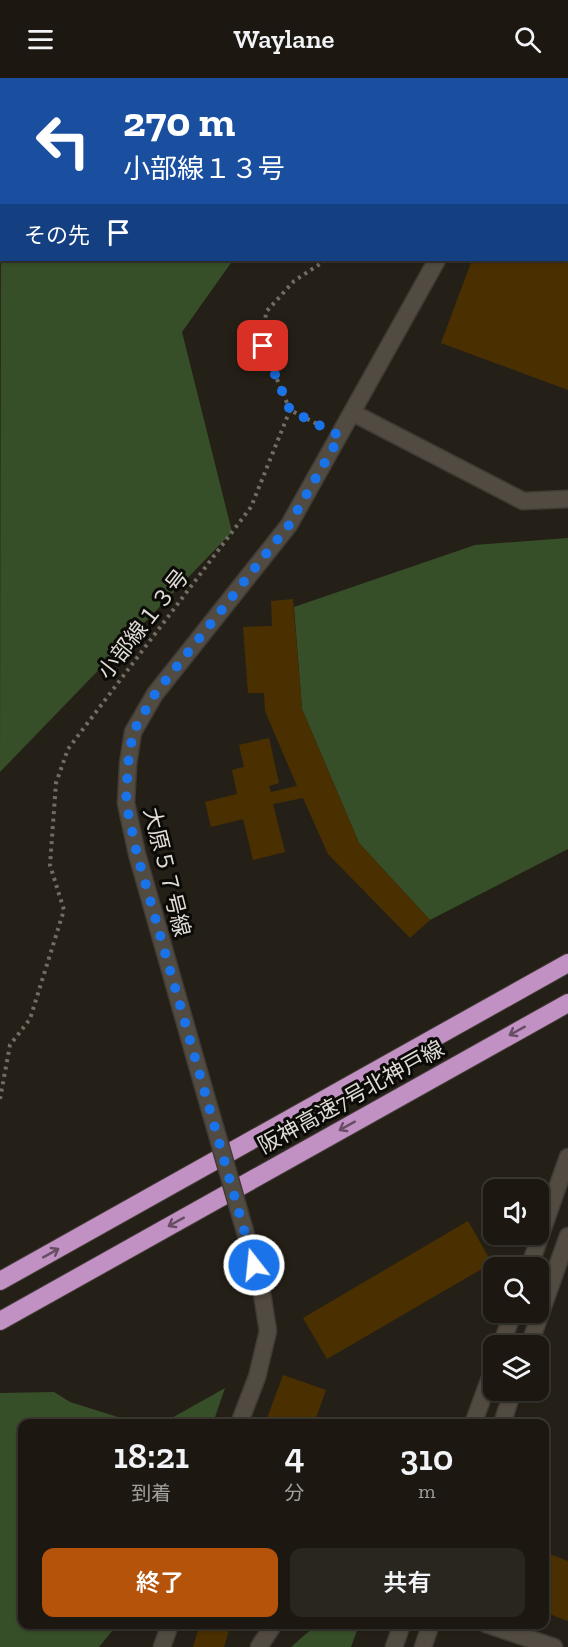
<!DOCTYPE html>
<html lang="ja">
<meta charset="utf-8">
<style>
:root{--surface:#1c1811;--page:#29251f;--text:#f1f3f6;--muted:#a0a09f;--line:#3a3731;--accent:#b45309}
body{margin:0;font-family:"Zilla Slab","Noto Sans JP",serif;background:var(--page);color:var(--text);height:100vh;display:flex;flex-direction:column;font-size:22px;white-space:nowrap}
*{box-sizing:border-box;margin:0}
p{font-size:20px;color:var(--muted)}
.icon{flex:none;width:33px;height:33px;fill:none;stroke:currentColor;stroke-width:2;stroke-linecap:round;stroke-linejoin:round}
.map{position:relative;flex:1;overflow:hidden}
.sheet{position:absolute;left:18px;top:1341px;width:531px;height:210px;display:flex;flex-direction:column;background:var(--surface);border-radius:12px;box-shadow:0 2px 4px #0004,0 0 0 2px var(--line)}
.sheet>*{flex:none}
.guide{position:absolute;left:0px;top:0px;width:568px;height:183px;box-shadow:0 2px 4px #0004,0 0 0 2px var(--line);background:#1a4fa0;color:#fff;overflow:hidden}
.buttons{position:absolute;left:483px;top:1101px;display:grid;gap:12px}
.buttons a{display:grid;place-items:center;width:66px;height:66px;border-radius:12px;background:var(--surface);box-shadow:0 2px 4px #0004,0 0 0 2px var(--line);font-size:30px}
.pin{position:absolute;display:grid;place-items:center;width:51px;height:51px;color:#fff;margin:-26px;border-radius:12px;box-shadow:0 3px 9px #0006}
.me{position:absolute;width:66px;margin:-33px;rotate:344deg;stroke-linejoin:round;filter:drop-shadow(0 0 4px #0008)}
.turn{display:flex;align-items:center;gap:21px;height:126px;padding:0 24px;font-size:27px}
.turn .icon{width:78px;height:78px;stroke-width:2.5}
.turn b{display:block;font-size:42px;line-height:51px}
.then{display:flex;align-items:center;height:57px;padding:0 24px;background:#0003;gap:12px;font-size:22px}
.eta{display:flex;justify-content:space-evenly;align-items:center;height:102px;text-align:center}
.eta b{font-size:36px;font-weight:600;line-height:42px}
.cta{display:flex;gap:12px;margin-top:auto;padding:12px 24px}
.cta a{flex:1;height:69px;border-radius:12px;background:var(--accent);color:#fff;font-size:24px;font-weight:600;line-height:69px;text-align:center}
.cta a+a{background:var(--page);color:var(--text)}
header{display:flex;justify-content:space-between;align-items:center;height:78px;padding:0 24px;background:var(--surface);font-size:27px;font-weight:600}
.map>svg:first-child{display:block}
.green{fill:#374f29}
.building{fill:#4a3000}
.lines{fill:none;stroke-linecap:round;stroke-linejoin:round}
.minor-casing{stroke:#403b36;stroke-width:19}
.tertiary-casing{stroke:#403b36;stroke-width:19}
.motorway-casing{stroke:#403b36;stroke-width:20}
.path{stroke:#716d65;stroke-width:4;stroke-dasharray:3 4.5;stroke-linecap:butt}
.minor{stroke:#524b42;stroke-width:16}
.tertiary{stroke:#524b42;stroke-width:16}
.motorway{stroke:#c291c3;stroke-width:18}
.minor-bridge-casing{stroke:#403b36;stroke-width:19;stroke-linecap:butt}
.minor-bridge{stroke:#524b42;stroke-width:16}
.oneway{stroke:#674e65}
.route{stroke:#1a73e8;stroke-width:10;stroke-dasharray:0 18}
.labels{text-anchor:middle;dominant-baseline:central;stroke-width:6;stroke-linejoin:round;paint-order:stroke}
.street-label{font-size:22px;fill:#dfdbd6;stroke:#0c0a07}
</style>
<header><svg class="icon" aria-label="menu" viewBox="0 0 24 24"><path d="M4 6h16M4 12h16M4 18h16"/></svg>Waylane<svg class="icon" aria-label="search" viewBox="0 0 24 24"><circle cx="10" cy="10" r="6"/><path d="M15 15l6 6"/></svg></header>
<div class="map">
<svg width="568" height="1569" viewBox="0 0 568 1569">
<rect width="100%" height="100%" fill="#252017"/>
<path class="green" d="M70 0H264L265 1H69Z
M1 84 2 182H233L182 254 232 454 0 694Z
M568 460V771L430 842 359 765 302 631 294 529 475 467Z
M225 1310 213 1345H163Z
M54 1314 70 1324 137 1345 22 1346V1546L117 1547 99 1569H0V1315Z
M316 1547V1546L359 1547 351 1569H291Z"/>
<path class="building" d="M472 182H568V312L441 265Z
M293 521 302 631 359 765 430 842 410 860 328 776 303 720 273 726 285 774 253 782 243 741 211 749 205 724 237 716 232 692 244 689 239 667 269 660 279 705 269 708 271 714 297 708 265 633 264 615H248L243 549 272 548 271 523Z
M468 1143 492 1185 327 1281 303 1240Z
M283 1297 326 1312 314 1346H265Z
M544 1474 568 1483V1543L544 1534Z
M200 1546H231L224 1569H193Z"/>
<g class="lines">
<defs>
<path id="minor" d="M492 2V0
M353 335 523 423 568 421
M197 987 137 776 126 725 128 686 133 654 155 616 289 447 437 182
M239 1346 257 1299 268 1253 261 1209
M486 1546 554 1569
M162 1569 170 1546
M259 1569 274 1546"/>
<path id="tertiary" d="M529 1190 568 1079
M501 1268 513 1234
M529 1268 568 1158
M473 1346 494 1289
M502 1346 513 1312
M394 1569 402 1546
M423 1569 431 1546"/>
<path id="motorway" d="M0 1203 568 885
M0 1243 568 925"/>
</defs>
<use href="#minor" class="minor-casing"/>
<use href="#tertiary" class="tertiary-casing"/>
<use href="#motorway" class="motorway-casing"/>
<path class="path" d="M437 0 438 2
M323 349 290 332 263 268 266 234 294 203 326 182
M0 1021 10 967 30 941 64 832 50 787 56 705 68 671 251 429 290 332"/>
<use href="#minor" class="minor"/>
<use href="#tertiary" class="tertiary"/>
<use href="#motorway" class="motorway"/>
<defs>
<path id="minor-bridge" d="M197 987 261 1209"/>
</defs>
<use href="#minor-bridge" class="minor-bridge-casing"/>
<use href="#minor-bridge" class="minor-bridge"/>
</g>
<defs><path id="oneway-shaft" d="M-6 0H5M1.5-3L5.5 0L1.5 3" fill="none" stroke-width="1.6" stroke-linecap="round" stroke-linejoin="round" transform="scale(1.5)"/></defs>
<g class="oneway">
<use href="#oneway-shaft" transform="translate(517 953) rotate(151)"/>
<use href="#oneway-shaft" transform="translate(347 1048) rotate(151)"/>
<use href="#oneway-shaft" transform="translate(176 1144) rotate(151)"/>
<use href="#oneway-shaft" transform="translate(51 1175) rotate(-29)"/>
</g>
<g class="lines">
<path class="route" d="M254 1187 137 776 126 725 128 686 133 654 155 616 289 447 340 358 290 332 263 268"/>
</g>
<g class="labels">
<g class="street-label">
<text transform="translate(143 546) rotate(-52)">小部線１３号</text>
<text transform="translate(167 794) rotate(76)">大原５７号線</text>
<text transform="translate(351 1019) rotate(-29)">阪神高速7号北神戸線</text>
</g>
</g>
</svg>
<div class="buttons">
<a><svg class="icon" aria-label="sound" viewBox="0 0 24 24"><path d="M4 9h4l5-4v14l-5-4H4zM17 9q2 3 0 6"/></svg></a>
<a><svg class="icon" aria-label="search" viewBox="0 0 24 24"><circle cx="10" cy="10" r="6"/><path d="M15 15l6 6"/></svg></a>
<a><svg class="icon" aria-label="layers" viewBox="0 0 24 24"><path d="M12 4l9 5-9 5-9-5zM3 14l9 5 9-5"/></svg></a>
</div>
<div class="pin" style="left:263px;top:268px;background:#d93025"><svg class="icon" aria-label="arrive" viewBox="0 0 24 24"><path d="M6 21V4h12l-3 4 3 4H6"/></svg></div>
<svg class="me" style="left:254px;top:1187px" viewBox="-20 -20 40 40"><circle r="17" fill="#1a73e8" stroke="#fff" stroke-width="3"/><path d="M0-11L8 9 0 5-8 9z" fill="#fff"/></svg>
<div class="guide">
<div class="turn"><svg class="icon" aria-label="left" viewBox="0 0 24 24"><path d="M17 20v-9H6M10 6l-5 5 5 5"/></svg><div><b>270 m</b>小部線１３号</div></div>
<div class="then">その先<svg class="icon" aria-label="arrive" viewBox="0 0 24 24"><path d="M6 21V4h12l-3 4 3 4H6"/></svg></div>
</div>
<section class="sheet">
<div class="eta">
<div><b>18:21</b><p>到着</p></div>
<div><b>4</b><p>分</p></div>
<div><b>310</b><p>m</p></div>
</div>
<div class="cta"><a>終了</a><a>共有</a></div>
</section>
</div>
